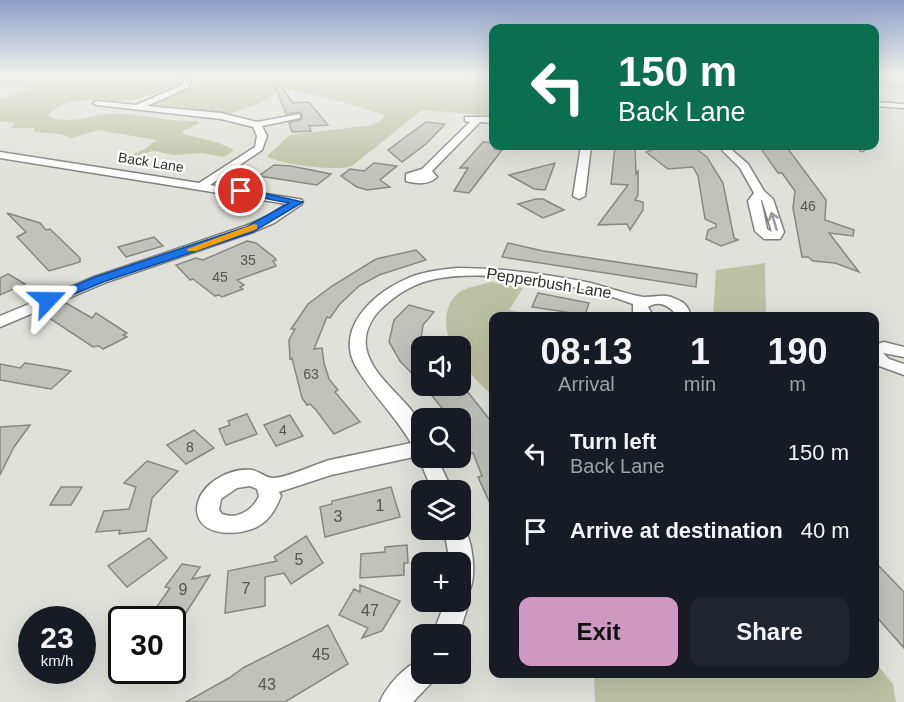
<!DOCTYPE html>
<meta charset="utf-8">
<style>
:root{--surface:#171b24;--page:#20242c;--text:#f1f3f6;--muted:#9ea1a6;--accent:#ce99c0}
body{margin:0;font-family:Helvetica,sans-serif;background:var(--page);color:var(--text);height:100vh;display:flex;flex-direction:column;font-size:22px;white-space:nowrap}
*{box-sizing:border-box;margin:0}
p{font-size:20px;color:var(--muted)}
.icon{flex:none;width:33px;height:33px;fill:none;stroke:currentColor;stroke-width:2;stroke-linecap:round;stroke-linejoin:round}
.map{position:relative;flex:1;overflow:hidden}
.sheet{position:absolute;left:489px;top:312px;width:390px;height:366px;display:flex;flex-direction:column;background:var(--surface);border-radius:12px;box-shadow:0 6px 24px #0002}
.sheet>*{flex:none}
.hud{position:absolute;left:489px;top:24px;width:390px;height:126px;border-radius:12px;box-shadow:0 6px 24px #0002;background:#0b6e4f;color:#fff;overflow:hidden}
.buttons{position:absolute;left:411px;top:336px;display:grid;gap:12px}
.buttons a{display:grid;place-items:center;width:60px;height:60px;border-radius:12px;background:var(--surface);box-shadow:0 6px 24px #0002;font-size:30px}
.speed{position:absolute;left:18px;top:606px;display:flex;gap:12px;font-size:30px;font-weight:700;text-align:center}
.speed>*{display:grid;place-content:center;width:78px;height:78px;border-radius:50%;background:var(--surface);box-shadow:0 6px 24px #0002;line-height:1}
.speed small{font-size:15px;font-weight:400}
.speed .limit{border:3px solid #111;border-radius:9px;background:#fff;color:#111}
.pin{position:absolute;display:grid;place-items:center;width:51px;height:51px;color:#fff;margin:-26px;border:3px solid #fff;border-radius:50%;box-shadow:0 2px 6px #0007}
.me{position:absolute;width:66px;margin:-33px;rotate:67deg;stroke-linejoin:round;filter:drop-shadow(0 0 4px #0008)}
.turn{display:flex;align-items:center;gap:21px;height:126px;padding:0 30px;font-size:27px}
.turn .icon{width:78px;height:78px;stroke-width:2.5}
.turn b{display:block;font-size:42px;line-height:51px}
.eta{display:flex;justify-content:space-evenly;align-items:center;height:102px;text-align:center}
.eta b{font-size:36px;font-weight:700;line-height:42px}
.cta{display:flex;gap:12px;margin-top:auto;padding:12px 30px}
.cta a{flex:1;height:69px;border-radius:12px;background:var(--accent);color:#111;font-size:24px;font-weight:700;line-height:69px;text-align:center}
.cta a+a{background:var(--page);color:var(--text)}
ul{padding:0;list-style:none}
li{display:flex;align-items:center;gap:18px;height:78px;padding:0 30px}
li div{flex:1}
li b{display:block;font-size:22px}
li em{font-style:normal}
.map>svg:first-child{display:block}
.green{fill:#bdc1a3}
.building{fill:#c1c2bb;stroke:#878882;stroke-width:1.5}
.lines{fill:none;stroke-linecap:round;stroke-linejoin:round}
.street-casing{stroke:#80817b;stroke-width:3}
.street{fill:#fff;fill-rule:evenodd}
.oneway{stroke:#989896}
.route{fill:#1a73e8;stroke:#114b97;stroke-width:1.5}
.slow{fill:#f59e0b}
.labels{text-anchor:middle;dominant-baseline:central;stroke-width:4.5;stroke-linejoin:round;paint-order:stroke}
.far-street-label{font-size:14px;fill:#30302e;stroke:#fffffe}
.number-label{font-size:14px;fill:#545451}
.street-label{font-size:16px;fill:#30302e;stroke:#fffffe}
.near-number-label{font-size:16px;fill:#545451}
</style>
<div class="map">
<svg width="904" height="702" viewBox="0 0 904 702">
<rect width="100%" height="100%" fill="#e0e1da"/>
<path class="green" d="M3 74H493V116L422 110 352 166C338 172 277 164 267 156L290 135 372 125 380 121 385 115 328 98 290 90 279 92 258 104 228 114 154 104 205 82 203 80C179 80 160 94 137 99 106 106 73 90 48 115 66 127 92 114 112 114 140 113 169 122 197 121L200 123 183 131V134L219 143 234 150 224 157 201 153 174 155 154 151 118 161 145 149 156 140 98 130 71 138 61 134 35 132 34 128H11L15 123 0 121V99L30 89 18 85 0 87V75Z
M875 74H904V89L875 87Z
M765 263 766 316H713L716 270Z
M491 282 523 288 509 310 540 316H494L493 396C479 382 460 368 460 346H453C443 332 443 305 458 293 465 287 481 285 491 282Z
M875 662 893 684 896 702H595L594 674H874Z"/>
<path class="building" d="M278 82 293 103 309 102 328 125 309 126 311 131 292 132 289 123 302 119V114L300 112 286 114 274 83Z
M426 122 445 124 426 144 402 162 388 150Z
M483 142 494 143V149L502 150 469 193 454 191 468 168H460Z
M615 146H635L636 174 638 171V195L635 200 643 202V210L630 230 627 224 598 225 628 185 611 184Z
M664 146H692L707 157 723 183 734 238 738 240 721 246 706 239 708 230 716 227V224L705 219 698 176 693 167 668 169 646 152Z
M759 146H786L826 200 825 220 854 230 853 236 829 233 859 272 835 263 813 261 808 257H802L793 208 795 191 782 173H778Z
M374 163 397 166 380 180 390 187 367 190 357 187 341 176 350 169 364 171Z
M555 163 545 190 534 189 509 175Z
M274 165 291 166 331 174 317 185 259 176Z
M536 199H543L564 210 543 218 518 204Z
M7 213 40 223 46 230 50 229 80 258V262L49 271 17 237 26 232Z
M154 237 163 246 126 257 118 247Z
M247 241 256 243 275 258 276 260 273 261 276 266 237 280 244 285 240 287 243 289 222 297 219 295 215 296 193 279 190 280 176 265 196 258 203 260Z
M508 243 543 251 697 274 696 287 502 257Z
M416 250 426 260 379 275 359 286 339 305 330 318 327 317 314 349 322 348 324 363 329 379 338 390 335 392 360 422 334 434 316 410 310 404 307 405 302 398 292 358 290 359 289 340 295 329H291L308 304 332 286 376 259Z
M8 274 25 284 0 295V278Z
M538 293 589 303 585 315 532 307Z
M66 303 92 318 96 313 127 333 123 335 127 337 103 349 99 346 93 347 46 316 51 314 47 312Z
M409 305 434 312 423 325 421 339 426 346H415L422 357V384L400 361 389 342 394 320Z
M25 363 56 368 71 371 51 389 0 380V364L20 368Z
M424 386H463L494 425V512L478 477 482 476 473 453 468 454 460 439V418H450Z
M247 414 257 434 226 445 219 429 230 425 228 421Z
M290 415 303 436 276 446 264 425Z
M30 425 14 447 0 475V427Z
M194 430 214 448 186 464 167 445Z
M147 461 178 471 152 498 146 531 119 534 120 530 96 532 104 511 129 509 136 487 124 483Z
M61 487H82L71 505H50Z
M391 487 400 517 325 537 320 507 332 504V501Z
M306 536 323 563 291 584 284 573 265 577V606L225 613 228 571 277 561 274 557Z
M149 538 167 558 127 587 108 566Z
M407 545 408 563H404V575L360 578 361 554 385 552V547Z
M874 561 904 592V648L874 614Z
M182 564 200 567 192 579 210 575 184 616 156 608 170 588 165 587Z
M360 585 400 601 382 631 362 638 368 628 339 615 354 589 360 592Z
M328 625 348 664 285 702H186L229 678 243 668Z"/>
<g class="lines">
<defs>
<path id="street" d="M184 79 191 81 188 88 147 106 221 113 257 122 300 114V118L262 126 267 136 262 150 210 185 298 199 302 200V204L274 223 253 232 104 283 0 327V316L94 277 245 226 266 217 287 204 0 158V152L199 183 255 147 257 136 253 127 221 119 97 105 93 103 97 101 136 105 182 85Z
M874 102 904 104V108L874 106Z
M465 117H494V123L480 122 432 171 437 177C428 185 418 184 406 181V174L422 169 470 122 465 121Z
M581 146H591L585 196 579 199 573 196Z
M718 146H727L748 164 764 191 773 199 784 232 780 239H764L755 231 748 201 754 193 740 168ZM761 200H762L772 232 767 229Z
M855 146H865L867 148 862 151Z
M457 268C502 268 547 274 591 283 603 286 636 297 645 297 656 297 665 293 676 299 684 302 690 308 690 316H675L674 312C666 304 658 301 648 307L653 316H637L633 312V304C582 285 488 268 435 279 415 283 398 293 383 307 372 317 364 331 366 347 371 380 417 404 422 430 423 439 422 449 422 458H437L452 490H432L418 456 331 475 279 492 281 496C276 508 271 518 260 525 242 537 196 538 197 508 199 484 230 467 252 470 259 471 266 478 273 478 287 478 315 464 330 460 357 454 384 449 411 443 395 415 370 392 355 365 336 328 373 294 404 280 420 272 439 270 457 268ZM250 486 257 489 259 496C253 510 237 520 222 514L219 510 221 499 237 488Z
M884 342 904 347V357L883 353 889 359 904 364V375L874 364V345Z
M460 523C473 533 479 584 466 595L469 602 459 634H433L445 602H460V562H450L444 530H460Z
M422 659V674H435L432 682 413 702H380C387 685 405 666 422 659Z"/>
</defs>
<use href="#street" class="street-casing"/>
<use href="#street" class="street"/>
</g>
<defs><path id="oneway-shaft" d="M-6 0H5M1.5-3L5.5 0L1.5 3" fill="none" stroke-width="1.6" stroke-linecap="round" stroke-linejoin="round" transform="scale(1.5)"/></defs>
<use class="oneway" href="#oneway-shaft" transform="translate(774 221) rotate(-107)"/>
<linearGradient id="sky" x2="0" y2="1"><stop stop-color="#8d9fc7"/><stop offset="0.43" stop-color="#f1f2ee"/><stop offset="1" stop-color="#f1f2ee" stop-opacity="0"/></linearGradient>
<rect width="904" height="173" fill="url(#sky)"/>
<path class="route" d="M241 188 303 202 253 232 103 282 53 303 48 304 42 300 95 277 246 227 289 203 237 193 236 191Z"/>
<path class="slow" d="M254 224 257 225V229L196 251H188L187 249Z"/>
<g class="labels">
<g class="far-street-label">
<text transform="translate(151 162) rotate(9)">Back Lane</text>
</g>
<g class="number-label">
<text x="808" y="206">46</text>
<text x="248" y="260">35</text>
<text x="220" y="277">45</text>
<text x="311" y="374">63</text>
<text x="283" y="430">4</text>
<text x="190" y="447">8</text>
</g>
<g class="street-label">
<text transform="translate(549 283) rotate(9)">Pepperbush Lane</text>
</g>
<g class="near-number-label">
<text x="380" y="505">1</text>
<text x="338" y="516">3</text>
<text x="299" y="559">5</text>
<text x="246" y="588">7</text>
<text x="183" y="589">9</text>
<text x="370" y="610">47</text>
<text x="321" y="654">45</text>
<text x="267" y="684">43</text>
</g>
</g>
</svg>
<div class="buttons">
<a><svg class="icon" aria-label="sound" viewBox="0 0 24 24"><path d="M4 9h4l5-4v14l-5-4H4zM17 9q2 3 0 6"/></svg></a>
<a><svg class="icon" aria-label="search" viewBox="0 0 24 24"><circle cx="10" cy="10" r="6"/><path d="M15 15l6 6"/></svg></a>
<a><svg class="icon" aria-label="layers" viewBox="0 0 24 24"><path d="M12 4l9 5-9 5-9-5zM3 14l9 5 9-5"/></svg></a>
<a>+</a>
<a>−</a>
</div>
<div class="speed"><div>23<small>km/h</small></div><div class="limit">30</div></div>
<div class="pin" style="left:241px;top:191px;background:#d93025"><svg class="icon" aria-label="arrive" viewBox="0 0 24 24"><path d="M6 21V4h12l-3 4 3 4H6"/></svg></div>
<svg class="me" style="left:48px;top:300px" viewBox="-20 -20 40 40"><path d="M0-17L14 15 0 8-14 15z" fill="#1a73e8" stroke="#fff" stroke-width="4"/></svg>
<div class="hud">
<div class="turn"><svg class="icon" aria-label="left" viewBox="0 0 24 24"><path d="M17 20v-9H6M10 6l-5 5 5 5"/></svg><div><b>150 m</b>Back Lane</div></div>
</div>
<section class="sheet">
<div class="eta">
<div><b>08:13</b><p>Arrival</p></div>
<div><b>1</b><p>min</p></div>
<div><b>190</b><p>m</p></div>
</div>
<ul>
<li><svg class="icon" aria-label="left" viewBox="0 0 24 24"><path d="M17 20v-9H6M10 6l-5 5 5 5"/></svg><div><b>Turn left</b><p>Back Lane</p></div><em>150 m</em></li>
<li><svg class="icon" aria-label="arrive" viewBox="0 0 24 24"><path d="M6 21V4h12l-3 4 3 4H6"/></svg><div><b>Arrive at destination</b></div><em>40 m</em></li>
</ul>
<div class="cta"><a>Exit</a><a>Share</a></div>
</section>
</div>
